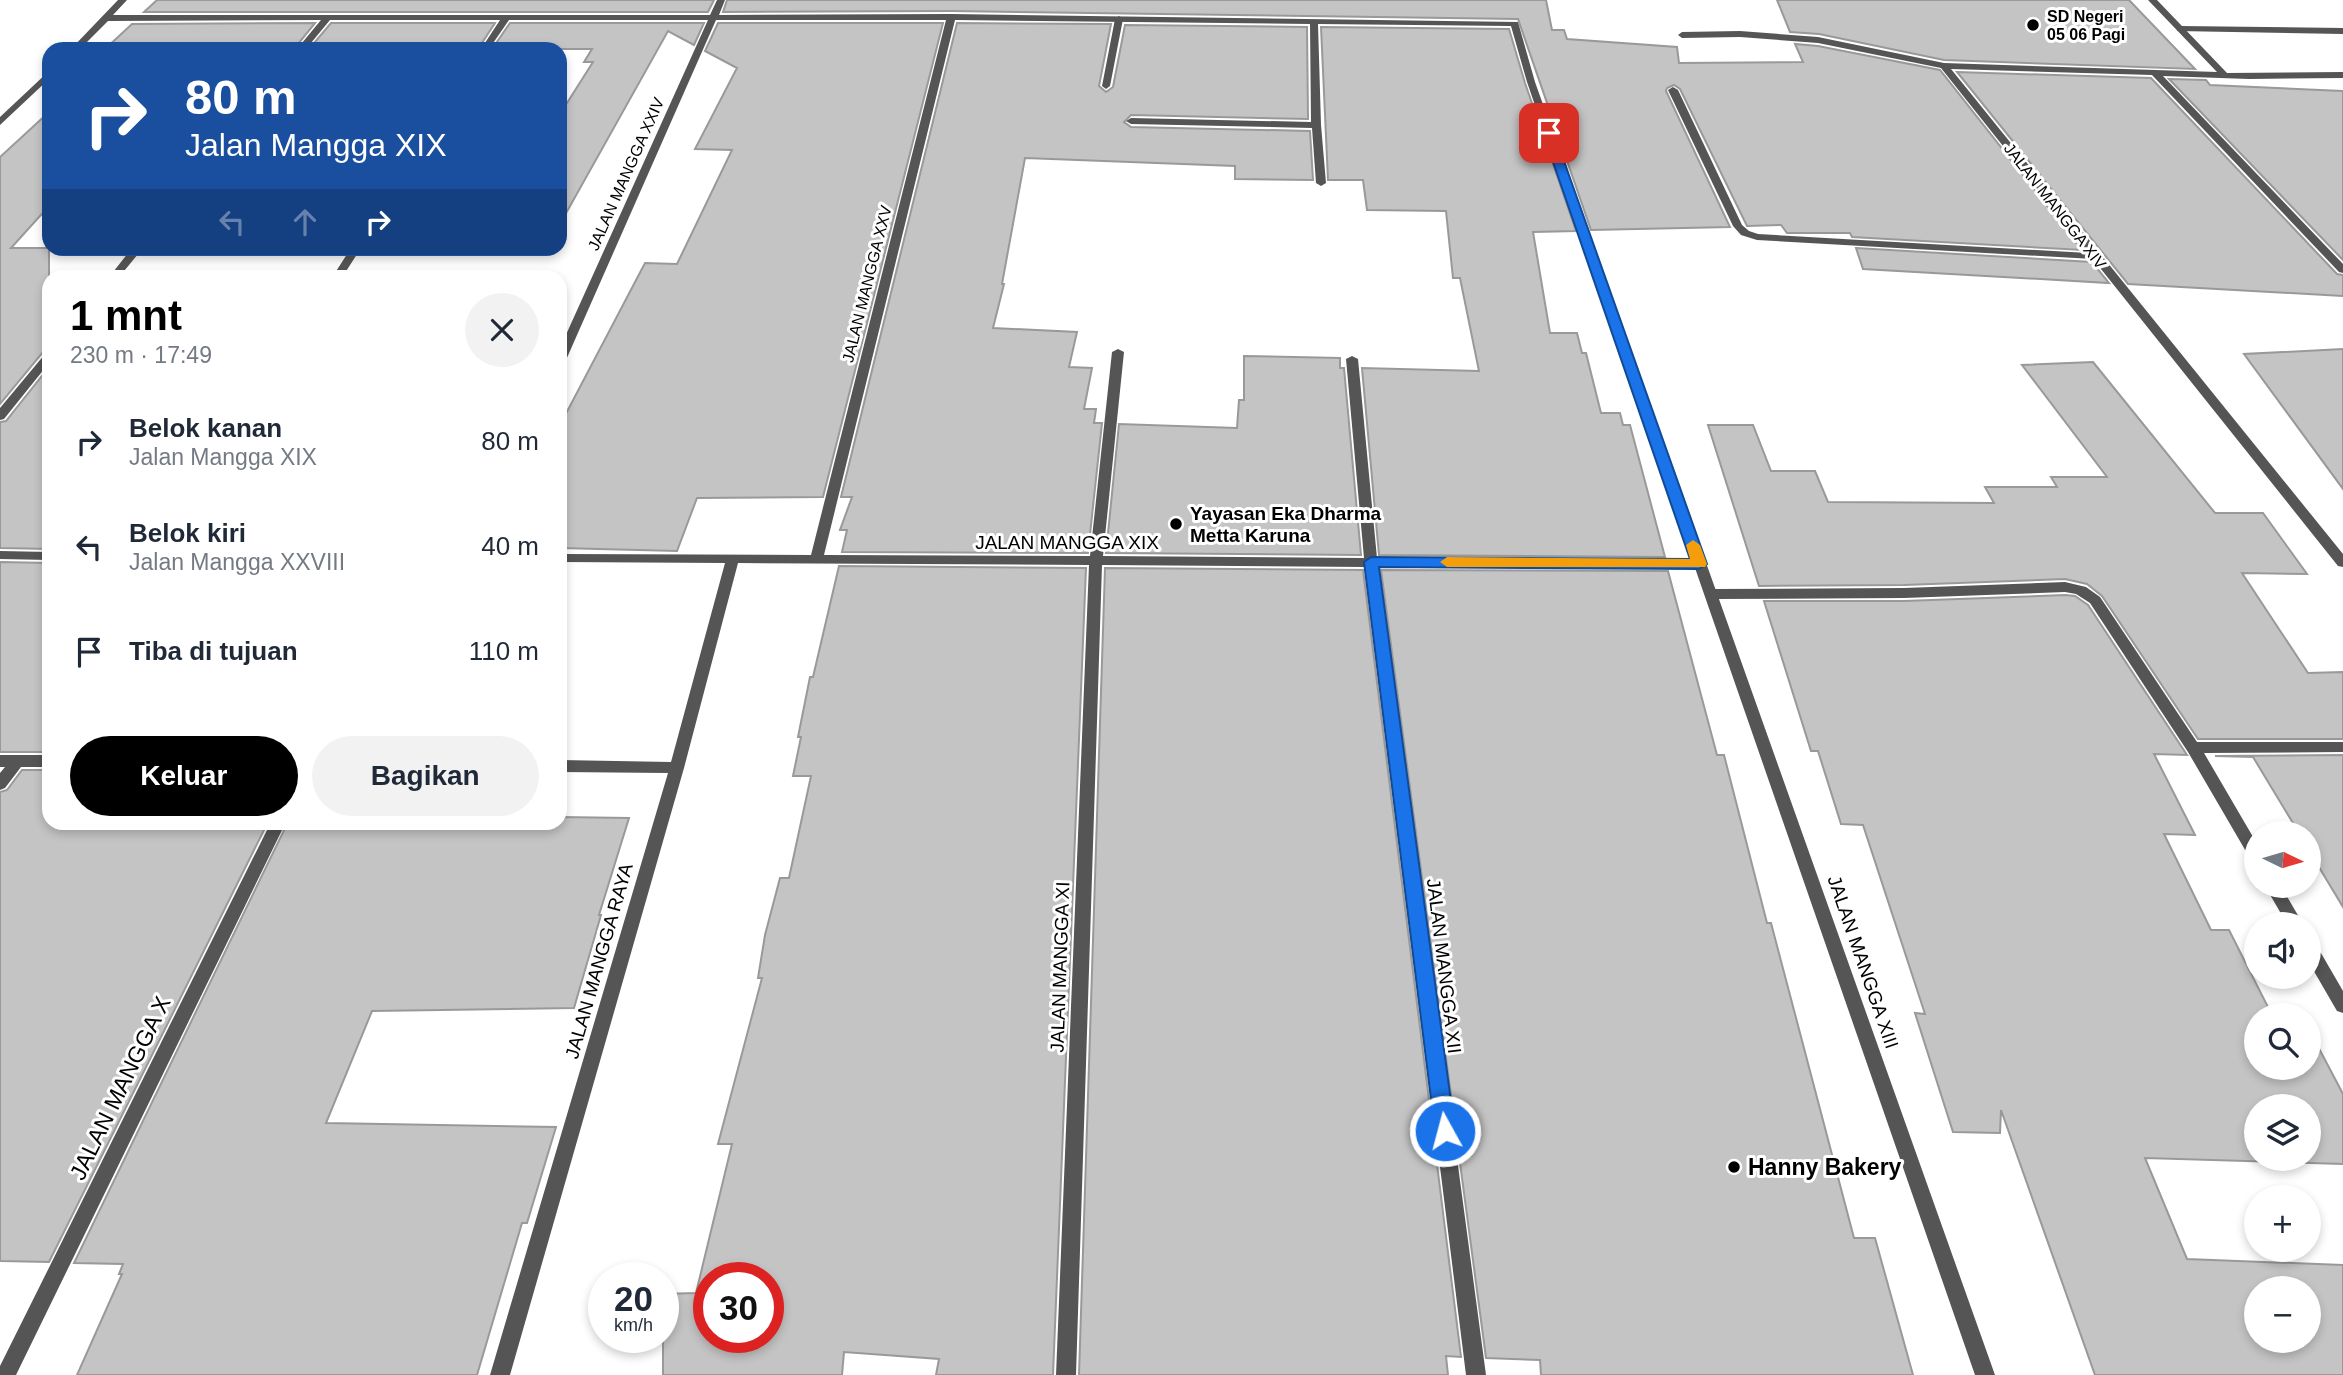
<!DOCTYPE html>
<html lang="id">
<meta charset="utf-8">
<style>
:root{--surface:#fff;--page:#f2f2f3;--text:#1f2937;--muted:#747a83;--accent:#000}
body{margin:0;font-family:Helvetica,sans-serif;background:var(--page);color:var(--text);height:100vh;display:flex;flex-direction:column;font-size:26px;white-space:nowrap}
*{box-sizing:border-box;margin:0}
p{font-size:23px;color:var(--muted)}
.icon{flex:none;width:38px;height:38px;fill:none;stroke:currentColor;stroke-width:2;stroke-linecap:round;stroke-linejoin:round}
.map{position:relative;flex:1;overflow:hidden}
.side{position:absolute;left:42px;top:270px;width:525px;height:560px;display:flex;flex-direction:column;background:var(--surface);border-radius:21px;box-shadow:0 4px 10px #0003}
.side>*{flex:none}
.banner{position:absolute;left:42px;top:42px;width:525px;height:214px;border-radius:21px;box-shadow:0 4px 10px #0003;background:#1a4fa0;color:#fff;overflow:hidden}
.needle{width:46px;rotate:95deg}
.buttons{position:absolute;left:2244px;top:821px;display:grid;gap:14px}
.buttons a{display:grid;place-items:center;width:77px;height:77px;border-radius:50%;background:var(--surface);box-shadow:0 4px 10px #0003;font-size:35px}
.speed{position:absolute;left:588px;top:1262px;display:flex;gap:14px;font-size:35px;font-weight:700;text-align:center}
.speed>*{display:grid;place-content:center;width:91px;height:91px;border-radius:50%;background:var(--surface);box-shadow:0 4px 10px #0003;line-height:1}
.speed small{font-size:18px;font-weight:400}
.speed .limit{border:10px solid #d22;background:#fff;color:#111}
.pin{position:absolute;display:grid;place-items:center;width:60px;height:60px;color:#fff;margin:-30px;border-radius:14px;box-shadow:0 4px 10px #0006}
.me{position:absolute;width:77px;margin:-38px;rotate:353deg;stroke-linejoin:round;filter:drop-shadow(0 0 5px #0008)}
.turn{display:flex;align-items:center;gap:24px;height:147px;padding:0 28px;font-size:32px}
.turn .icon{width:91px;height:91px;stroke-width:2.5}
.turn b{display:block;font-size:49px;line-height:60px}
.lanes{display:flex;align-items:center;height:66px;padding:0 28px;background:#0003;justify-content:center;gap:35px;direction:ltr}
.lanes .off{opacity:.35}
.round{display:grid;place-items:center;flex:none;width:74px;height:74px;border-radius:37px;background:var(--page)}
.summary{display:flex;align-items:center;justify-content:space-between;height:119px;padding:0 28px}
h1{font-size:42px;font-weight:700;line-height:52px;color:var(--accent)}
.button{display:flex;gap:14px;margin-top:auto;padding:14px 28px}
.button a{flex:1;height:80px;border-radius:42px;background:var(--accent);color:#fff;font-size:28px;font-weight:700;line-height:80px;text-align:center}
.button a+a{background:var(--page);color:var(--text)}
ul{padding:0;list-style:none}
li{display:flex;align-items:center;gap:21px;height:105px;padding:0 28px}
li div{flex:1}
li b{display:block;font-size:26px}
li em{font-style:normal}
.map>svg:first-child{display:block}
.building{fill:#c4c4c4;stroke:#999;stroke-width:2;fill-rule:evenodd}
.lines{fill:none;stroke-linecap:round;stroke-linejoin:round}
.lane{fill:#555;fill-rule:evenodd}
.street{fill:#555;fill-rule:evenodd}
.route{fill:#1a73e8;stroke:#114b97;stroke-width:2}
.slow{fill:#f59e0b}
.poi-dot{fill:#000;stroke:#fff;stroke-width:2.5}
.labels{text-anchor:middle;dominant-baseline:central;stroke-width:6;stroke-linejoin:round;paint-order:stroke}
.far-poi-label{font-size:16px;font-weight:bold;fill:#000;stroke:#fff;text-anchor:start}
.far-street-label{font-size:16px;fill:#000;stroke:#fff}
.poi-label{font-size:19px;font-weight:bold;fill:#000;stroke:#fff;text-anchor:start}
.street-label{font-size:19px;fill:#000;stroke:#fff}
.near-street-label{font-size:23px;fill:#000;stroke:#fff}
.near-poi-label{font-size:23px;font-weight:bold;fill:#000;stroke:#fff;text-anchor:start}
</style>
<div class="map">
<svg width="2343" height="1375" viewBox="0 0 2343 1375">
<rect width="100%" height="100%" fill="#fff"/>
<path class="building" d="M157 0H714L708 12H144Z
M727 0H1546L1552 30H1564L1567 39 1677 47 1679 63 1803 62 1795 44 1818 46 1940 70 2082 250 1852 237 1850 233H1787L1781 225 1747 226 1680 89 1674 85 1667 88 1666 91 1730 227 1591 230 1518 19 951 11 723 12Z
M1777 0H2129L2195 69 1944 60 1819 34 1790 32Z
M315 23 294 49H105L132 24Z
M331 23H495L478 49H309Z
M510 23H704L694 45 668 31 560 224V114L593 62H584L592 49H492Z
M718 23H943L823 497 697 498 677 551 560 548V425L645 263 677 264 732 150 695 149 737 68 705 51Z
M957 23 1111 24 1099 86 1106 92 1113 87 1125 25 1307 27 1308 119 1131 115 1124 122 1131 127 1310 131 1313 180 1235 179V166L1025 158 1002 284H1004L993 328 1077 332 1069 367 1092 368 1084 409H1096L1094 423H1102L1088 553 842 552 847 530H840L852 497H841Z
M1321 27 1509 29 1525 83 1576 231 1533 232 1550 333H1577L1582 353H1586L1601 413H1620L1623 425H1630L1665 557 1379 555 1362 368 1479 371 1460 278H1453L1446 211 1367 210 1363 180H1328Z
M1957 72 2151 78 2337 274 2343 275V296L2128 284Z
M2169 79 2206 80 2210 85 2343 91V260Z
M49 112V206L11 248H49V351L43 352 0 404V157Z
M1856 248 2092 262 2109 283 1863 269Z
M2343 349V489L2244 354Z
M1244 356 1340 358V368H1344L1361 555 1106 553 1119 424 1237 428 1239 400H1244Z
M2093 362 2215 513H2263L2307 574 2242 573 2308 673 2343 672V739H2198L2102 596 2087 584 2065 579 1904 585 1759 586 1708 425H1753L1771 471H1815L1828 502 1994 503 1985 487H2057L2051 477H2107L2022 365Z
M49 367V549L0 548V422L6 421Z
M0 562 49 563V752H0Z
M839 566 1086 568 1053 1375H936L939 1359 844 1352 842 1375H663V1294L696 1293 732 1144H718L762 978H758L765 935 780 878H789L811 776H793L801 737H798L810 677H813ZM709 1278H768V1337H709Z
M1105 568 1363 570 1461 1357 1446 1356 1448 1375H1079Z
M1381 570 1668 571 1717 755H1724L1767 923H1771L1854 1238H1875L1913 1375H1541L1540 1360 1486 1358Z
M2065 595 2075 596 2088 605 2187 755 2154 754 2195 835 2164 834 2211 930H2229L2272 1015H2256V1068H2308V1039H2314L2343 1094V1164L2145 1158 2187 1259 2343 1265V1375H2095L2001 1110 2000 1133 1953 1132 1915 1013 1925 1014 1863 825 1841 824 1818 751H1811L1764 601H1904ZM2256 1106H2308V1158H2256ZM2256 1288H2308V1340H2256Z
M2343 755V907L2308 849V833H2299L2253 757 2215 756Z
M22 770H49V822H268L49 1262 0 1261V792L7 790Z
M560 817 629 818 599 915H601L574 1008 372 1011 326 1123 556 1127 527 1223H522L477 1375H77L122 1274H119L123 1264 74 1263 288 822H560Z"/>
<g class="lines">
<path class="lane" d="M1119 16 1123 19 1110 86 1106 89 1102 86 1115 19Z
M2180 26 2343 28V34L2177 31V27Z
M1904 588 1911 593 1904 598 1712 599 1705 594 1712 589Z"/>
<path class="street" d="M118 0H127L113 15H710L717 0H725L719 15 951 14 1518 22 1535 82 1995 1375H1975L1695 568 1378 567 1486 1375H1466L1365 567 1102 565 1076 1375H1056L1089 565 738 563 684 768 510 1375H490L668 773 560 772V760L671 762 725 563 560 562V554L811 555 946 20H716L566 360 560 363V348L708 20H509L489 49H481L500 20H330L306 49H297L321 20 108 21 80 49H71ZM955 20 1310 24 1311 122 1131 118 1126 121 1131 124 1312 128 1316 183 1321 186 1326 183 1321 125 1318 24 1511 26 1527 82 1692 560 1377 558 1358 359 1352 356 1346 359 1364 558 1103 556 1124 352 1118 349 1112 352 1090 556 824 555Z
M2148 0H2157L2227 73 2343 72V78L2249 79 2163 76 2343 264V273L2339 272 2152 75 1951 69 2343 554V567L2338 566 2093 259 1757 240 1741 235 1733 226 1668 90 1673 87 1678 90 1742 225 1749 231 1758 234 2088 253 1941 68 1818 43 1740 37 1682 38 1678 35 1682 32 1740 31 1818 37 1944 63 2217 72Z
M49 71V79L0 125V117Z
M132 248H143L120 276H110Z
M351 248H361L343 276H333Z
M49 353V363L4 419 0 420V408L45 354Z
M0 551 49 552V560L0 559Z
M2065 582 2086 587 2100 597 2197 742H2343V752L2204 753 2256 842V862L2251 860 2188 752 2090 603 2076 594 2065 592 1904 598 1897 593 1904 588Z
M0 755H49V767H21L5 788 0 790V773L5 767H0Z
M271 822H286L16 1375H0V1366Z
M2265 886H2281L2303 924H2287Z
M2308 939 2314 941 2343 991V1013L2337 1011 2308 961Z"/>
</g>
<path class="route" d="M1545 130 1554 133 1707 564 1699 569 1379 567 1455 1131 1452 1138 1445 1140 1438 1138 1435 1131 1364 562 1371 557 1690 559 1543 133Z"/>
<path class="slow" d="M1693 540 1700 545 1707 564 1705 567H1447L1440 562 1447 557 1690 559 1686 545Z"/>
<g class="poi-dot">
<circle cx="2033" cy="25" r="7"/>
<circle cx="1176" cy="524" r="7"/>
<circle cx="1734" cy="1167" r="7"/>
</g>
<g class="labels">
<g class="far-poi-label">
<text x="2047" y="16">SD Negeri<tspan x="2047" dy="18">05 06 Pagi</tspan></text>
</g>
<g class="far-street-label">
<text transform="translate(626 174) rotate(-66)">JALAN MANGGA XXIV</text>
<text transform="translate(2055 206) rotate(52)">JALAN MANGGA XIV</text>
<text transform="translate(867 284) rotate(-76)">JALAN MANGGA XXV</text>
</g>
<g class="poi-label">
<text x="1190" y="513">Yayasan Eka Dharma<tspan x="1190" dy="22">Metta Karuna</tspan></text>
</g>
<g class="street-label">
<text x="1067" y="542">JALAN MANGGA XIX</text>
<text transform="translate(599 961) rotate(-74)">JALAN MANGGA RAYA</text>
<text transform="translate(1863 962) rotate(71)">JALAN MANGGA XIII</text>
<text transform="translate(1444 966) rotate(83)">JALAN MANGGA XII</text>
<text transform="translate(1060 967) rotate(-88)">JALAN MANGGA XI</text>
</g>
<g class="near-street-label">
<text transform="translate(120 1088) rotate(-64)">JALAN MANGGA X</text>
</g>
<g class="near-poi-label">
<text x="1748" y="1167">Hanny Bakery</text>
</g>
</g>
</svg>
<div class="buttons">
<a><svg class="needle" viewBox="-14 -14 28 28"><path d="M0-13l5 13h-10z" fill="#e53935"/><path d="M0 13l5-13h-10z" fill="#747a83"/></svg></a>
<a><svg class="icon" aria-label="sound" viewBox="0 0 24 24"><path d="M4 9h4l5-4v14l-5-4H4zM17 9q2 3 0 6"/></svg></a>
<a><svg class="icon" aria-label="search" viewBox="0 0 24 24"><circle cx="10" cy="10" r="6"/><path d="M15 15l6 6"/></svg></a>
<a><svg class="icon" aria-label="layers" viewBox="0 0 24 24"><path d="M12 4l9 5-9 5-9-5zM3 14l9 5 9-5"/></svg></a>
<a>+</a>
<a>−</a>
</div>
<div class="speed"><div>20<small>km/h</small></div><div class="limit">30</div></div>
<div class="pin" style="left:1549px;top:133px;background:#d93025"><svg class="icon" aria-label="arrive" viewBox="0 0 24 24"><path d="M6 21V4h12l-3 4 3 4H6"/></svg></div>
<svg class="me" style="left:1445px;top:1131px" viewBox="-20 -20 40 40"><circle r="17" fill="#1a73e8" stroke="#fff" stroke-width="3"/><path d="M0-11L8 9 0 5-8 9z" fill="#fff"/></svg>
<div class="banner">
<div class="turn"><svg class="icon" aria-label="right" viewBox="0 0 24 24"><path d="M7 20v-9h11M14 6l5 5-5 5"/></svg><div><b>80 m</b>Jalan Mangga XIX</div></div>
<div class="lanes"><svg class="icon off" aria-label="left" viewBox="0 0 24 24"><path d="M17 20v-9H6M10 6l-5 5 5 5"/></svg><svg class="icon off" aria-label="ahead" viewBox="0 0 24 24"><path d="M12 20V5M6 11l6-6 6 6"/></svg><svg class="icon" aria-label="right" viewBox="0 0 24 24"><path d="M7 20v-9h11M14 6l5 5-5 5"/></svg></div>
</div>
<section class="side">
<div class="summary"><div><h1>1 mnt</h1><p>230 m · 17:49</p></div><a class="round"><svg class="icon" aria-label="close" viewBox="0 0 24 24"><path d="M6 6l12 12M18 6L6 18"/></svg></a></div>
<ul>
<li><svg class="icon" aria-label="right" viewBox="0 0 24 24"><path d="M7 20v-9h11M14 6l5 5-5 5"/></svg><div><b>Belok kanan</b><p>Jalan Mangga XIX</p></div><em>80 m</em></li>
<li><svg class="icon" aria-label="left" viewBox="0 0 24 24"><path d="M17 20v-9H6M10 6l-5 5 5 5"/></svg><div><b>Belok kiri</b><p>Jalan Mangga XXVIII</p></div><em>40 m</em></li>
<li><svg class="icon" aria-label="arrive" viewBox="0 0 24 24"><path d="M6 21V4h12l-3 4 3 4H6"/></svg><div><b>Tiba di tujuan</b></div><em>110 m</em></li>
</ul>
<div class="button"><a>Keluar</a><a>Bagikan</a></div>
</section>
</div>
